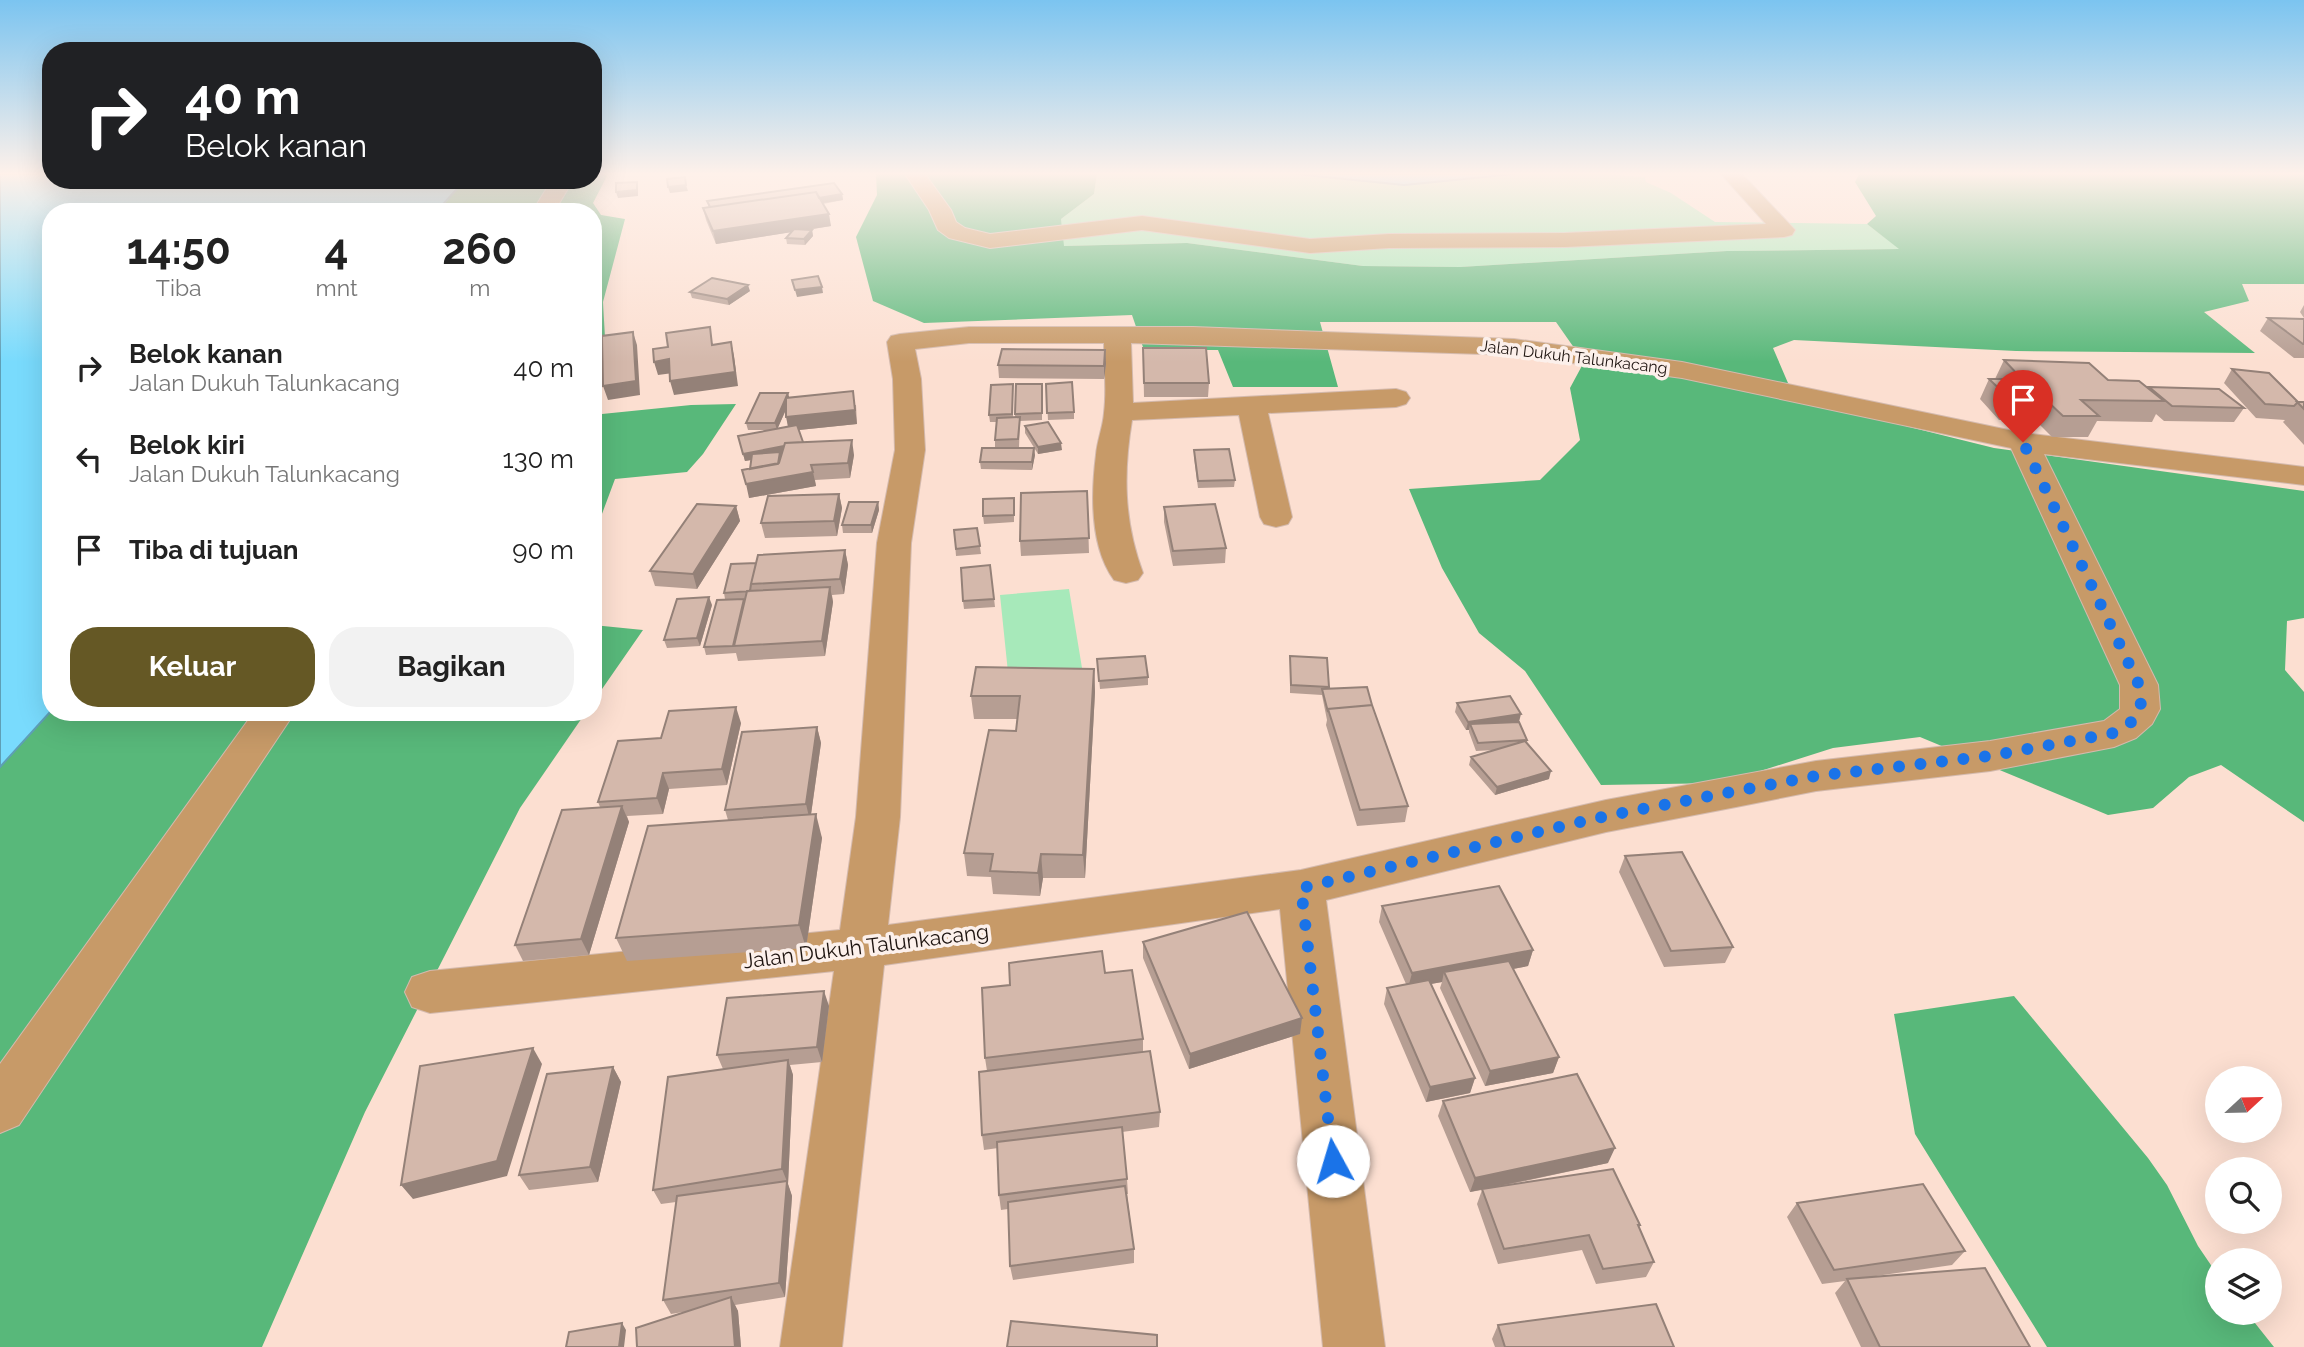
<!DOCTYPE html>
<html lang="id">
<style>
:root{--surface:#fff;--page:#f2f2f2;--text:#222;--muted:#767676;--accent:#655825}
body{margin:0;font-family:Raleway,sans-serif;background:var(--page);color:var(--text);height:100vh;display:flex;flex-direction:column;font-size:26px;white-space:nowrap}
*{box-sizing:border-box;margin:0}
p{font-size:23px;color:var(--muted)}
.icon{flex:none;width:38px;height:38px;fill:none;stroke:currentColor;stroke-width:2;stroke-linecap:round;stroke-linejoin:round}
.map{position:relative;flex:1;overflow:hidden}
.sheet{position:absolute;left:42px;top:203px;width:560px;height:518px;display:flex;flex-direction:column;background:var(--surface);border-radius:28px;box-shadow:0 7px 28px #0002}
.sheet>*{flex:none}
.banner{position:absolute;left:42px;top:42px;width:560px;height:147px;border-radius:28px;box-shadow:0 7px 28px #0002;background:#202124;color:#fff;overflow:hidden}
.needle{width:46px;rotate:68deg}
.fabs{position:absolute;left:2205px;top:1066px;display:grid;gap:14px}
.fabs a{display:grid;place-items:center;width:77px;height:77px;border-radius:50%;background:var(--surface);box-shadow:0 7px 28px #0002;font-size:35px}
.pin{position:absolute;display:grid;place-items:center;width:60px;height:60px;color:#fff;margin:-72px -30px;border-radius:50% 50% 50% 0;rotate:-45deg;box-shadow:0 0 7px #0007}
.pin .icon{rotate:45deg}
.me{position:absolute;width:77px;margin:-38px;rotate:354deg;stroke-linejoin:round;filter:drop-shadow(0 0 5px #0008)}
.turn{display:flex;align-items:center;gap:24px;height:147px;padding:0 28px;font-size:32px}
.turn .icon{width:91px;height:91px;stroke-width:2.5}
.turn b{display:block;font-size:49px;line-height:60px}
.eta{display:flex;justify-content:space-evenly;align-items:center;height:119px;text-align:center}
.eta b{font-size:42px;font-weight:700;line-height:49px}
.button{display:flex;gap:14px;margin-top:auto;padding:14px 28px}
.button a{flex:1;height:80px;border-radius:28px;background:var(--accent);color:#fff;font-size:28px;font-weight:700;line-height:80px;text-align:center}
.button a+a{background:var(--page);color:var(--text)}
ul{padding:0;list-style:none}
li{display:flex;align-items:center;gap:21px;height:91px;padding:0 28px}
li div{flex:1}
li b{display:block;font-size:26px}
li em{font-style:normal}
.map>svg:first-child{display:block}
.green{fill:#a7e9ba}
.forest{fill:#58b87a}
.water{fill:#79dbfd;stroke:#5e9fb6;stroke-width:2}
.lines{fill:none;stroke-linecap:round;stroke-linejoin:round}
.minor-casing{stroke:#d4baae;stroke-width:2}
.minor{fill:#c79a68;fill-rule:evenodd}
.wall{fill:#b69e93;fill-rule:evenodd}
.shaded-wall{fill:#948178}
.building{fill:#d4b8ab;stroke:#948178;stroke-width:2}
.route{stroke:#1a73e8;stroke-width:12;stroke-dasharray:0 21.6}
.labels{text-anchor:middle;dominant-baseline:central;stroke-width:7;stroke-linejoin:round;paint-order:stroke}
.far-street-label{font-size:16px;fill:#1e1410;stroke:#fcf0eb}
.near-street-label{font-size:21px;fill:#1e1410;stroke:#fcf0eb}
</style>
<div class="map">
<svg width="2304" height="1347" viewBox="0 0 2304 1347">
<rect width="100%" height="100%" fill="#fcdfd1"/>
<path class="green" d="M1097 174H1295L1460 178 1515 174H1605L1645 177 1646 182 1671 193 1715 222 1867 224 1900 249 1727 251 1460 267 1363 266 1187 243 1063 246 1061 219 1094 194Z
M1069 589 1083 674 1009 682 1000 595Z"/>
<path class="forest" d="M593 174H608L593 203 601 215 625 219 603 302 605 338 593 343V212H437L465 180H593Z
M876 174H1097L1094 194 1061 219 1064 246 1187 243 1363 266 1460 267 1727 251 1899 249 1867 224 1876 216 1855 182 1859 174H2304V284H2242L2249 301 2204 312 2255 353 2016 351 1794 340 1773 348 1788 383 1801 400 1994 448 2304 491V618L2287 621 2285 670 2304 692V822L2221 765 2189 777 2153 808 2108 815 1920 737 1833 748 1723 783 1601 785 1525 671 1479 633 1442 568 1409 489 1540 480 1580 440 1570 388 1584 362 1556 322H1320L1338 387H1233L1218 350H1144L1132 315 924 323 873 301 856 237 877 195Z
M736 404 703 454 687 472 615 479 593 538V408L602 414 691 405Z
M593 625 643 630 593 702Z
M51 711 586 712 520 808 365 1112 262 1347H0V767Z
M2014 996 2148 1158 2167 1185 2198 1246 2217 1274V1312L2247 1313 2274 1347H2047L1915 1134 1894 1014Z"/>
<path class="water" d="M0 174H51V180H465L436 212H51V711L0 767Z
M1295 174H1515L1404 185Z"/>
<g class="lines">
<defs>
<path id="minor" d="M905 174H925L951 210 956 222 965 228 990 234 1142 216 1310 239 1389 234 1565 233 1766 224 1721 174H1742L1795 230 1792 235 1784 237 1565 247 1389 248 1310 253 1142 230 990 248 949 238 938 230 929 210Z
M552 180H573L554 212H532Z
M969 327H1193L1514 339 1682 362 2023 433 2304 467V485L2044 454 2158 685 2160 709 2152 724 2136 738 2114 747 1990 771 1816 791 1736 807 1606 832 1326 900 1385 1347H1323L1280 909 884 965 842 1347H780L834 971 430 1013 412 1007 405 992 412 977 430 971 840 930 856 817 877 543 895 450 893 379 887 342 891 336 900 334ZM969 343H1104C1104 366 1107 390 1104 413 1103 427 1097 441 1096 455 1091 494 1090 547 1114 580L1126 583 1138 580 1143 573C1124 522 1123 474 1132 420L1239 415 1260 517 1264 524 1276 527 1288 524 1292 517 1268 413 1396 407 1406 404 1410 398 1406 392 1396 389 1133 403 1131 343 1514 355 1682 378 2011 448 2120 685V709L2104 721 1990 741 1816 761 1606 800 1301 870 888 925 900 817 911 543 925 450 921 379 915 349Z
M254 712H295L19 1125 0 1133V1064Z"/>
</defs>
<use href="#minor" class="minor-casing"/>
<use href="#minor" class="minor"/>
</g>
<path class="wall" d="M842 194 843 200 823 204 831 226 807 230H812L813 236 805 245 787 244 786 238 791 232 716 244 706 220 703 208 709 207 707 201Z
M750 291 729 305 692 298 690 292Z
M2304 305V318L2300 312Z
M2268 318 2304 319V358H2294L2260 331Z
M1143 348 1209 383 1208 397H1144Z
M2004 360 2148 388 2149 387 2244 408 2234 422 2164 421 2156 414 2152 422 2097 421 2088 437H2052L2035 420H1999L1980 399 1989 379H1995Z
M1106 364 1104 379 999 378 998 365Z
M2232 369 2298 402H2304V445L2283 422 2285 420 2256 418 2224 383Z
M1013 384V418H1015V414L1042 391V420L1020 421 1019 447H995V440L997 422H990L989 415Z
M1046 384 1074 412V419L1048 420Z
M789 397 856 405 857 424 799 430 803 442 854 455 850 478 815 480 816 486 749 498 750 469 751 460 745 461 738 436 772 430H748L746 423ZM786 410 788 427 777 429Z
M1025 426 1062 450 1038 454 1025 433Z
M1194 450 1235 480 1234 487 1198 488 1194 457Z
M1035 455 1032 470 981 469 980 462Z
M1087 491 1089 553 1021 556 1020 541Z
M839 494 842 508 837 536 765 538 761 523Z
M878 502 879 510 872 533H843L842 525Z
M1014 505V522L984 524 983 516Z
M736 506 740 521 697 589 655 586 650 571Z
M1164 507 1226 548 1225 563 1173 566 1164 522Z
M977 528 981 554 956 556 954 530Z
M845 550 848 565 844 594 832 595 833 602 825 656 738 661 736 653 706 655 704 647 725 599 724 593 756 563Z
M990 565 995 607 964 609 963 601Z
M712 605 700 646 667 648 664 640Z
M1290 656 1329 687V689L1372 705 1408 806 1405 822 1357 826 1326 725 1327 720 1322 695 1290 693Z
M1098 667 1148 677V685L1100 689Z
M1094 669 1095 692 1085 878H1043L1040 896 993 894 991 877 967 876 964 853 1016 731 1017 719H974L971 696Z
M1457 703 1519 722 1527 740V743L1549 779 1495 795 1469 765 1471 757 1495 750 1476 751 1469 732V730H1466L1455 712Z
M741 723 727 785 669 789 663 814 627 816 629 822 589 955 523 961 515 945 600 807 598 802 661 738Z
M817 727 821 743 811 815 822 838 806 948 627 961 616 938 728 820 725 810Z
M1625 856 1733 947 1725 963 1664 967 1619 872Z
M1382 906 1533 950 1528 966 1513 969 1559 1057 1553 1073 1485 1086 1440 988 1442 982 1431 984 1475 1078 1470 1093 1426 1102 1384 1004 1387 988 1406 984 1379 922Z
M1143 942 1300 1034 1189 1069 1143 958Z
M1105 973 1143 1039V1052L1160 1112 1159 1127 1122 1132 1127 1179 1128 1194H1127L1134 1249V1263L1013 1280 1010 1266 1008 1209 1001 1210 999 1195 998 1148 984 1150 982 1135 987 1071 985 1058 1010 985Z
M829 1006 822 1062 790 1065 793 1075 788 1184 792 1196 785 1297 735 1305 738 1311 741 1347H637L683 1312 671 1314 663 1300 676 1202 661 1204 653 1190 723 1069 717 1055Z
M613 1067 621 1082 598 1182 529 1190 519 1175Z
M1443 1101 1608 1163 1497 1187 1640 1225 1639 1228 1654 1262 1646 1277 1596 1284 1582 1250 1498 1264 1477 1204 1482 1190 1470 1192 1438 1116Z
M1797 1203 1965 1251 1952 1265 1876 1276 2030 1347H1861L1835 1293 1845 1281 1822 1284 1787 1217Z
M1498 1325 1674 1347H1495L1492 1339Z"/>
<path class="shaded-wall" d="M637 182 638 187V196L618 198 616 192Z
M686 185 688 191 670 193 668 187Z
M842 194 843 200 714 219 712 213Z
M829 214 831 226 716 244 713 231Z
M812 230 813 236 805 245 804 239Z
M748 285 750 291 729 305 727 299Z
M822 287 823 293 797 297 795 290Z
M633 332 637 345 640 395 608 400 603 386Z
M731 342 734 356 738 386 674 395 670 381Z
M1105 350 1106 364 1104 379V366Z
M669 359 673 373 658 375 654 362Z
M853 391 857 424 789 431 786 417Z
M788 393 790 400 777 430 775 423Z
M852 440 854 455 850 478 848 463Z
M803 442 805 450 780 455 781 460 778 468 779 455 745 461 743 454Z
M1061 443 1062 450 1038 454V447Z
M1034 448 1035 455 1032 470V462Z
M813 472 816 486 749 498 746 484Z
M839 494 842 508 837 536 834 521Z
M878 502 879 510 872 533 871 525Z
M736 506 740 521 697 589 693 574Z
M845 550 848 565 844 594 840 579Z
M830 587 833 602 825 656 822 641Z
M709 597 712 605 700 646 697 638Z
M1094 669 1095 692 1085 878 1083 855Z
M736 707 741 723 727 785 722 769Z
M1521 714 1519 722 1470 724 1469 730H1466L1468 722Z
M817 727 821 743 810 821 806 804Z
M1551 771 1549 779 1495 795 1497 787Z
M663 773 669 789 663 814 657 798Z
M622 806 629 822 589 955 581 939Z
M816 814 822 838 806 948 799 925Z
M1041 854 1043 878 1040 896 1038 873Z
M1533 950 1528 966 1448 981 1444 972 1442 982 1408 988 1412 973Z
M824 991 829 1006 822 1062 817 1047Z
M1302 1018 1300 1034 1189 1069 1190 1054Z
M533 1048 542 1064 507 1176 413 1199 401 1185Z
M1559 1057 1553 1073 1485 1086 1490 1071Z
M788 1060 793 1075 788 1184 782 1169Z
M613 1067 621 1082 598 1182 590 1167Z
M1475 1078 1470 1093 1426 1102 1430 1087Z
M1615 1148 1608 1163 1470 1192 1475 1178Z
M787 1181 792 1196 785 1297 779 1283Z
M731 1297 738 1311 741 1347H735Z
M622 1323 626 1330 624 1347H619Z"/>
<path class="building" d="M685 177 686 185 668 187 667 179Z
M637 182V190L616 192V183Z
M834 183 842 194 819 198 816 192 710 207 707 201Z
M816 192 829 214 713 231 703 208Z
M794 229 812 230 804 239 786 238Z
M818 276 822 287 795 290 792 280Z
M712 278 748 285 727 299 690 292Z
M2268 318 2304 319V344H2303Z
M710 327 712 345 731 342 735 372 670 381 669 359 654 362 653 349 668 347 666 333Z
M633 332 636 381 603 386 602 336Z
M1143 348H1206L1209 383H1144Z
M1002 349 1105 350 1104 366 998 365Z
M2004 360 2089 363 2108 380 2139 381 2164 401 2081 400 2099 416H2063L2046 400 2010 399 1989 379H2022Z
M2232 369 2269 373 2298 402 2294 406 2265 404Z
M1072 382 1074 412 1047 413 1046 384Z
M1013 384 1012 414 989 415 991 385Z
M1016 384H1042V413L1015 414Z
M2149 387 2219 389 2244 408 2172 406Z
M853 391 855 410 786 417V398Z
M760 393H788L775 423H746Z
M2297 402H2304V409Z
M1020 417 1018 439 995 440 997 418Z
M1048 422 1061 443 1038 447 1025 426Z
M797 425 803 442 785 443 784 446 743 454 738 436Z
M852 440 848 463 811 465 813 472 746 484 742 470 779 463 785 443Z
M982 448H1034L1032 462H980Z
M1229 449 1235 480 1198 481 1194 450Z
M780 452 778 464 750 469 752 454Z
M1087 491 1089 538 1020 541 1021 493Z
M839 494 834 521 761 523 768 496Z
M1014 498V515L983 516V499Z
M849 502H878L871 525H842Z
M697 504 736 506 693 574 650 571Z
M1215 504 1226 548 1173 551 1164 507Z
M977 528 980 546 956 549 954 530Z
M845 550 840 579 751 584 758 555Z
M756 563 751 584 750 591 724 593 731 564Z
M990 565 994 599 963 601 961 568Z
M830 587 822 641 734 646 747 591Z
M709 597 697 638 664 640 677 599Z
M744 599 733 646 704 647 717 600Z
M1145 656 1148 677 1099 681 1097 659Z
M1290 656 1327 658 1329 687 1291 685Z
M976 667 1094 669 1083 855 1041 854 1038 873 990 871 993 854 964 853 989 730 1016 731 1020 696H971Z
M1367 687 1372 705 1328 709V712L1322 689Z
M1510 696 1521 714 1468 722 1457 703Z
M1372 705 1408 806 1360 810 1328 709Z
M736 707 722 769 663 773 657 798 598 802 618 741 661 738 669 711Z
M1519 722 1527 740 1478 743 1470 724Z
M817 727 806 804 725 810 742 732Z
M1525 741 1551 771 1497 787 1471 757Z
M622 806 581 939 515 945 562 810Z
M816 814 799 925 616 938 648 826Z
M1682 852 1733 947 1671 951 1625 856Z
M1499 886 1533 950 1412 973 1382 906Z
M1247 912 1302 1018 1190 1054 1143 942Z
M1102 951 1105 973 1132 970 1143 1039 985 1058 982 988 1010 985 1009 963Z
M1509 961 1559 1057 1490 1071 1444 972Z
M1429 980 1475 1078 1430 1087 1387 988Z
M824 991 817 1047 717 1055 727 998Z
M533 1048 497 1161 401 1185 420 1066Z
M1150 1051 1160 1112 982 1135 979 1072Z
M788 1060 782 1169 653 1190 668 1077Z
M613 1067 590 1167 519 1175 547 1074Z
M1577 1074 1615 1148 1475 1178 1443 1101Z
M1122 1127 1127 1179 999 1195 997 1142Z
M1613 1169 1640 1225H1638L1654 1262 1603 1269 1589 1235 1504 1249 1482 1189Z
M787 1181 779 1283 663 1300 677 1196Z
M1923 1184 1965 1251 1834 1270 1797 1203Z
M1125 1186 1134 1249 1010 1266 1008 1202Z
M1985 1268 2030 1347H1880L1847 1279Z
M731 1297 735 1347H637L636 1328Z
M1656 1304 1674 1347H1505L1498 1325Z
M1011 1321 1157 1335V1347H1007Z
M622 1323 619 1347H566L569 1332Z"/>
<linearGradient id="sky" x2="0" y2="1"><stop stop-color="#7bc4f0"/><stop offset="0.48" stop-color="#fef1ea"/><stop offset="1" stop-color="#fef1ea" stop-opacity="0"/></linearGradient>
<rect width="2304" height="362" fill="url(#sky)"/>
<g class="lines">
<path class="route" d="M1333 1161 1301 888 1606 816 1736 791 1816 776 1990 756 2114 733C2137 721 2145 712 2139 685L2023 442"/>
</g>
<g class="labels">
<g class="far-street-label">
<text transform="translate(1574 357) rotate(7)">Jalan Dukuh Talunkacang</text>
</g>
<g class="near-street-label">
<text transform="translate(866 946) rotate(-7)">Jalan Dukuh Talunkacang</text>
</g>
</g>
</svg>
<div class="fabs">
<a><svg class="needle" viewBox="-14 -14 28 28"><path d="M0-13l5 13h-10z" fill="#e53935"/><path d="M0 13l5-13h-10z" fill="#767676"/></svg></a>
<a><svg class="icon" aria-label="search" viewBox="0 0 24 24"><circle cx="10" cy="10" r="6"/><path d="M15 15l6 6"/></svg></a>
<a><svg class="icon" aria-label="layers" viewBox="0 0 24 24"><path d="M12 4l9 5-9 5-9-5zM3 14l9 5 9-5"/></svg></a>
</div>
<div class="pin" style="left:2023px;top:442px;background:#d93025"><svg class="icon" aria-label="arrive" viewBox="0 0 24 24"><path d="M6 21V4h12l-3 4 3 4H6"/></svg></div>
<svg class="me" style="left:1333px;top:1161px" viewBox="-20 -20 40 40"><circle r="19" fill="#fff"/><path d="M0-13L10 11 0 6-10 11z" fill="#1a73e8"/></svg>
<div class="banner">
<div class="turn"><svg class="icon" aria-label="right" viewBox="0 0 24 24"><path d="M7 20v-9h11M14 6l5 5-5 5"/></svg><div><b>40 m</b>Belok kanan</div></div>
</div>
<section class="sheet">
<div class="eta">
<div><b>14:50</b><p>Tiba</p></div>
<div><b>4</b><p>mnt</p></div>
<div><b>260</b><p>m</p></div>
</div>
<ul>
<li><svg class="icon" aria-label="right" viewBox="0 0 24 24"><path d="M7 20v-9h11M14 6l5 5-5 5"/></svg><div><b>Belok kanan</b><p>Jalan Dukuh Talunkacang</p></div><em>40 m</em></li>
<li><svg class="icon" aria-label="left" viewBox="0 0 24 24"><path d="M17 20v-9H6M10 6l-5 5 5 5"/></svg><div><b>Belok kiri</b><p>Jalan Dukuh Talunkacang</p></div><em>130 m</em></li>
<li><svg class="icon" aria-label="arrive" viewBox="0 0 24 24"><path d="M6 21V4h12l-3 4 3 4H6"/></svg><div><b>Tiba di tujuan</b></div><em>90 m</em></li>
</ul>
<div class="button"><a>Keluar</a><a>Bagikan</a></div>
</section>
</div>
